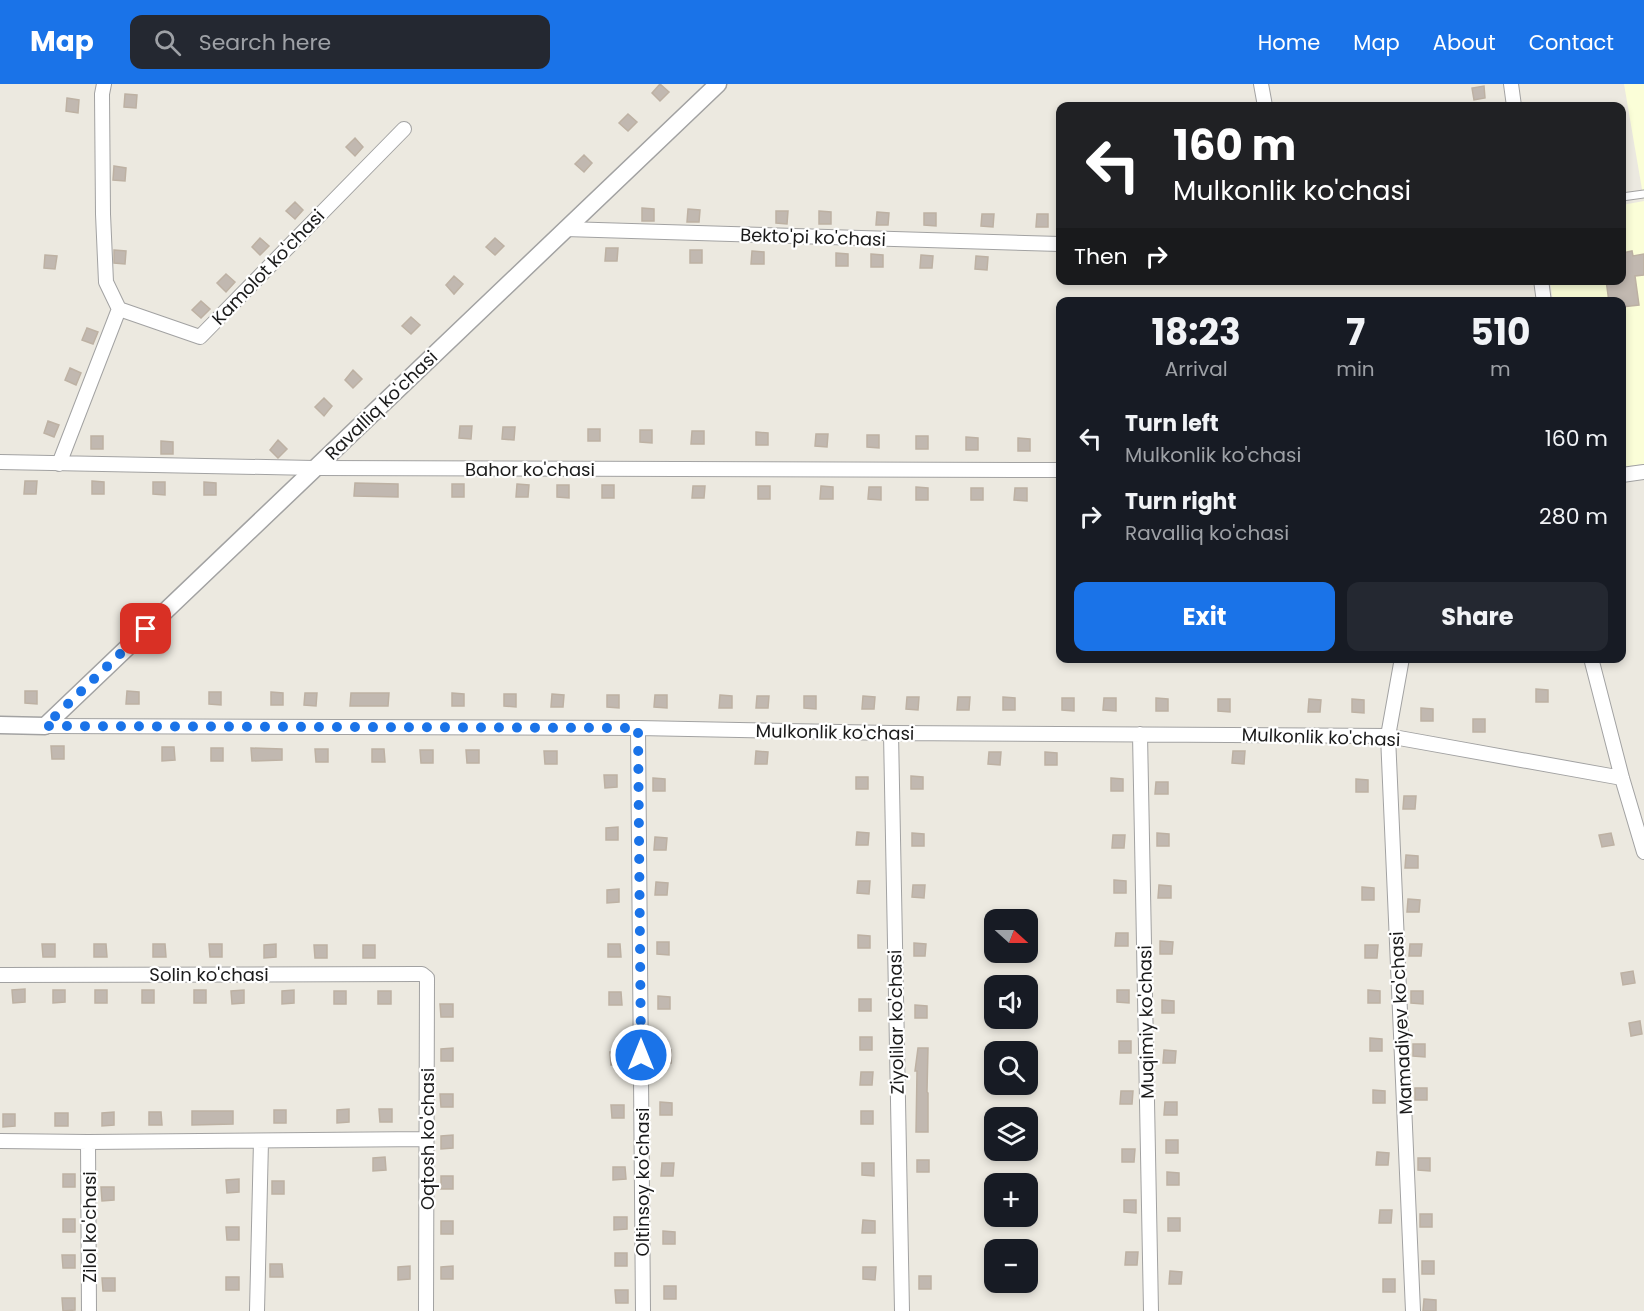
<!DOCTYPE html>
<meta charset="utf-8">
<style>
:root{--surface:#171b24;--page:#242831;--text:#f1f3f6;--muted:#9ea1a6;--accent:#1a73e8}
body{margin:0;font-family:Poppins,sans-serif;background:var(--page);color:var(--text);height:100vh;display:flex;flex-direction:column;font-size:22px;white-space:nowrap}
*{box-sizing:border-box;margin:0}
p{font-size:20px;color:var(--muted)}
.icon{flex:none;width:33px;height:33px;fill:none;stroke:currentColor;stroke-width:2;stroke-linecap:round;stroke-linejoin:round}
.map{position:relative;flex:1;overflow:hidden}
.details{position:absolute;left:1056px;top:213px;width:570px;height:366px;display:flex;flex-direction:column;background:var(--surface);border-radius:12px;box-shadow:0 3px 9px #0003}
.details>*{flex:none}
.guide{position:absolute;left:1056px;top:18px;width:570px;height:183px;border-radius:12px;box-shadow:0 3px 9px #0003;background:#202124;color:#fff;overflow:hidden}
.needle{width:39px;rotate:111deg}
.tools{position:absolute;left:984px;top:825px;display:grid;gap:12px}
.tools a{display:grid;place-items:center;width:54px;height:54px;border-radius:12px;background:var(--surface);box-shadow:0 3px 9px #0003;font-size:30px}
.pin{position:absolute;display:grid;place-items:center;width:51px;height:51px;color:#fff;margin:-26px;border-radius:12px;box-shadow:0 3px 9px #0006}
.me{position:absolute;width:66px;margin:-33px;rotate:0deg;stroke-linejoin:round;filter:drop-shadow(0 0 4px #0008)}
.turn{display:flex;align-items:center;gap:21px;height:126px;padding:0 18px;font-size:27px}
.turn .icon{width:78px;height:78px;stroke-width:2.5}
.turn b{display:block;font-size:42px;line-height:51px}
.then{display:flex;align-items:center;height:57px;padding:0 18px;background:#0003;gap:12px;font-size:22px}
.eta{display:flex;justify-content:space-evenly;align-items:center;height:102px;text-align:center}
.eta b{font-size:36px;font-weight:700;line-height:42px}
.action{display:flex;gap:12px;margin-top:auto;padding:12px 18px}
.action a{flex:1;height:69px;border-radius:12px;background:var(--accent);color:#fff;font-size:24px;font-weight:700;line-height:69px;text-align:center}
.action a+a{background:var(--page);color:var(--text)}
ul{padding:0;list-style:none}
li{display:flex;align-items:center;gap:18px;height:78px;padding:0 18px}
li div{flex:1}
li b{display:block;font-size:22px}
li em{font-style:normal}
header{display:flex;align-items:center;gap:36px;box-sizing:border-box;height:84px;padding:0 30px;background:var(--accent);color:#fff}
header strong{font-size:28px}
nav{display:flex;gap:33px;margin-inline-start:auto;font-size:21px}
.search{width:420px;height:54px;background:var(--page);display:flex;align-items:center;gap:15px;box-sizing:border-box;padding:0 21px;border-radius:12px;color:var(--muted);font-size:22px}
.map>svg:first-child{display:block}
.education{fill:#fbfed8}
.building{fill:#c1b8b0;stroke:#bdb1a3;stroke-width:1.5}
.lines{fill:none;stroke-linecap:round;stroke-linejoin:round}
.service-casing{stroke:#a2a2a2;stroke-width:9}
.minor-casing{stroke:#a2a2a2;stroke-width:16}
.tertiary-casing{stroke:#a2a2a2;stroke-width:19}
.service{stroke:#fff;stroke-width:7}
.minor{stroke:#fff;stroke-width:14}
.tertiary{stroke:#fff;stroke-width:16}
.route{stroke:#1a73e8;stroke-width:10;stroke-dasharray:0 18}
.labels{text-anchor:middle;dominant-baseline:central;stroke-width:4.5;stroke-linejoin:round;paint-order:stroke}
.street-label{font-size:18px;fill:#1b1b1b;stroke:#fff}
</style>
<header>
<strong>Map</strong>
<div class="search"><svg class="icon" aria-label="search" viewBox="0 0 24 24"><circle cx="10" cy="10" r="6"/><path d="M15 15l6 6"/></svg>Search here</div>
<nav><a>Home</a><a>Map</a><a>About</a><a>Contact</a></nav>
</header>
<div class="map">
<svg width="1644" height="1227" viewBox="0 0 1644 1227">
<rect width="100%" height="100%" fill="#ece9e0"/>
<path class="education" d="M1624 0H1644V380L1622 383V218L1553 217 1550 197 1622 196V121L1644 117Z"/>
<path class="building" d="M660 0 669 8 660 17 652 9Z
M1484 2 1485 14 1474 16 1472 4Z
M125 10 137 11 136 24 124 23Z
M67 14 79 16 78 29 66 27Z
M628 30 637 38 628 47 619 39Z
M355 54 363 63 355 72 346 63Z
M584 71 592 79 584 88 575 80Z
M114 82 126 84 125 97 113 96Z
M295 118 303 126 295 135 286 127Z
M642 124 654 125V137H642Z
M688 125 700 126 699 138H687Z
M776 127H788L787 140 776 139Z
M819 127 831 128V140H819Z
M877 128 889 129 888 141H876Z
M924 129H936V142L924 141Z
M982 130H994L993 143 981 142Z
M1037 130H1048V143H1036Z
M260 154 269 162 260 171 252 163Z
M495 154 504 162 495 171 486 163Z
M606 164H618L617 177H605Z
M114 166 126 167 125 180 114 179Z
M690 166H702V179H690Z
M752 167 764 168V180H751Z
M1632 167 1633 172 1644 170V191L1635 192 1639 221 1622 223V218H1609L1606 196H1622V169Z
M836 169 848 170V182H836Z
M871 170 883 171V183H871Z
M45 171 57 172 55 185 44 184Z
M921 171 933 172 932 184H920Z
M976 172 988 173 987 186 975 185Z
M226 190 235 198 226 208 217 199Z
M454 192 463 200 454 210 446 201Z
M201 217 210 225 201 234 192 226Z
M411 233 420 241 411 250 402 242Z
M87 244 98 248 93 260 82 256Z
M70 284 81 289 76 301 65 296Z
M353 286 362 295 353 304 345 296Z
M324 314 332 322 324 332 315 323Z
M48 337 59 341 54 353 44 349Z
M460 342H472L471 355 459 354Z
M503 343H515L514 356 502 355Z
M588 345H600V357H588Z
M640 346H652V359L640 358Z
M692 347H704V360H691Z
M756 348 768 349V361H756Z
M816 350H828L827 363 815 362Z
M867 351H879V364L867 363Z
M91 352H103V365H91Z
M916 352H928V365H916Z
M966 353 978 354V366H966Z
M1018 354 1030 355V367H1018Z
M278 356 287 365 278 374 270 366Z
M161 357 173 358V370H161Z
M25 397H37L36 410H24Z
M92 397 104 398V410H92Z
M153 398H165V411L153 410Z
M204 398 216 399V411H204Z
M355 399 398 400V413L354 412Z
M452 400H464V413H452Z
M517 400 529 401 528 413H516Z
M557 401H569V414L557 413Z
M602 401H614V414H602Z
M693 402H705L704 414H692Z
M758 402H770V415H758Z
M821 402 833 403V415H820Z
M869 403H881V416L868 415Z
M916 403 928 404V416H916Z
M971 404H983V416H971Z
M1015 404H1027V417L1014 416Z
M1536 605 1548 606V618H1536Z
M25 607H37V620L25 619Z
M127 607 139 608V620H126Z
M209 608H221V621L209 620Z
M271 608 283 609V621H271Z
M305 609H317L316 622 304 621Z
M351 609H389L388 622H350Z
M452 609 464 610V622H452Z
M504 610H516V623L504 622Z
M552 610 564 611 563 623H551Z
M607 611H619V624L607 623Z
M655 611H667V624L654 623Z
M720 611 732 612V624H719Z
M757 612H769L768 624H756Z
M804 612H816V625L804 624Z
M863 612 875 613 874 625H862Z
M907 613H919L918 626 906 625Z
M958 613H970L969 626H957Z
M1003 613 1015 614V626H1003Z
M1062 614H1074V627L1062 626Z
M1104 614H1116V627L1103 626Z
M1156 614 1168 615V627H1156Z
M1218 615H1230V628L1218 627Z
M1309 615 1321 616 1320 628H1308Z
M1352 615 1364 616V629L1352 628Z
M1421 624 1433 625V637H1421Z
M1473 635H1485V648H1473Z
M51 662H64V675H52Z
M162 663H174L175 676 162 677Z
M211 664H223V677H211Z
M251 664 282 665V676L252 677Z
M315 665H328V678H316Z
M372 665H384L385 678H372Z
M420 666H433V679H421Z
M466 666H479V679H467Z
M544 667H557V680H545Z
M756 667 768 668 767 680H755Z
M1233 667H1245L1244 680 1232 679Z
M989 668H1001L1000 681 988 680Z
M1045 668 1057 669V681H1045Z
M604 691H617V703L605 704Z
M911 692 923 693V705H911Z
M856 693H868V705H856Z
M653 694 665 695V707H653Z
M1111 694 1123 695V707H1111Z
M1356 695 1368 696V708H1356Z
M1156 698H1168V710H1155Z
M1404 712H1416L1415 725H1403Z
M618 743V756H606V744Z
M857 748 869 749 868 761H856Z
M912 749 924 750V762H912Z
M1157 749 1169 750V762H1157Z
M1611 749 1614 761 1602 763 1599 751Z
M1113 751H1125L1124 764H1112Z
M655 753 667 754 666 766H654Z
M1406 771 1418 772V784H1405Z
M1114 796 1126 797V809H1114Z
M858 797H870L869 810 857 809Z
M656 798 668 799 667 811H655Z
M913 801H925L924 814 912 813Z
M1159 801 1171 802V814H1158Z
M1362 803 1374 804V816H1362Z
M619 805V818L607 819V806Z
M1408 815 1420 816 1419 828H1407Z
M1116 849H1128V862H1115Z
M858 851 870 852V864H858Z
M1160 857 1173 858 1172 870H1160Z
M657 858H669V871L657 870Z
M914 859 926 860 925 872H914Z
M42 860H55V873H43Z
M94 860H106L107 873H94Z
M153 860H165L166 873H153Z
M209 860H222V873H210Z
M276 860V873L264 874V861Z
M608 860H620L621 873H608Z
M1410 860H1422L1421 872H1409Z
M314 861H327V874H315Z
M363 861H375V874H363Z
M1365 861H1378L1377 874H1365Z
M1633 887 1635 899 1623 901 1621 889Z
M25 905V918L13 919 12 906Z
M53 906H65V918L53 919Z
M95 906H107V919H95Z
M142 906H154V919H142Z
M194 906H206V919H194Z
M244 906V919L232 920 231 907Z
M294 906V919L282 920V907Z
M1117 906H1129V919L1117 918Z
M1368 906 1380 907V919H1368Z
M334 907H346V920H334Z
M378 907H391V920H378Z
M1411 907H1423V920L1411 919Z
M609 908H621L622 921H609Z
M658 912 670 913V925H658Z
M859 915H871V927H859Z
M1162 916 1174 917V929H1162Z
M440 920H453V933H441Z
M915 921 927 922V934H915Z
M1640 937 1642 950 1631 952 1629 939Z
M860 953H872V966H860Z
M1370 954 1382 955V967H1370Z
M1119 957H1131V969H1119Z
M1413 960H1425V973L1413 972Z
M453 964V977H441V965Z
M918 964H928L927 1008 928 1009V1048H916L917 987H915Z
M659 966H671V979H659Z
M1164 966 1176 967 1175 979H1163Z
M610 968H623V981H611Z
M861 988H873L872 1001H860Z
M1415 1004H1427V1016H1415Z
M1373 1006 1385 1007V1019H1373Z
M1121 1007H1133L1132 1020H1120Z
M440 1010H453V1023H441Z
M660 1018 672 1019V1031H660Z
M1165 1018H1177V1031H1164Z
M611 1021H624V1034H612Z
M349 1025V1038L337 1039V1026Z
M379 1025H392V1038H380Z
M274 1026H286V1039H274Z
M192 1027H233V1040L192 1041Z
M861 1027H873V1040H861Z
M114 1028V1041L102 1042V1029Z
M149 1028H161L162 1041H149Z
M55 1029H68V1042H55Z
M3 1030H15V1042L3 1043Z
M453 1051V1064L441 1065V1052Z
M1166 1056H1178V1069H1166Z
M1122 1065H1135L1134 1078H1122Z
M1377 1068 1389 1069 1388 1081H1376Z
M385 1073 386 1086 373 1087V1074Z
M1418 1074H1430V1087L1418 1086Z
M917 1076H929V1088H917Z
M662 1079H674L673 1092H661Z
M862 1079H874V1092L862 1091Z
M613 1083H625L626 1095 613 1096Z
M1167 1088 1179 1089V1101H1167Z
M63 1090H75V1103H63Z
M441 1092H453V1105H441Z
M239 1095V1108L227 1109 226 1096Z
M272 1097H284V1110H272Z
M101 1103H114V1116L102 1117Z
M1124 1116H1136V1129L1124 1128Z
M1380 1126H1392L1391 1139H1379Z
M1420 1130H1432V1143H1420Z
M614 1133H627V1145L614 1146Z
M1168 1134H1180V1147H1168Z
M63 1135H75V1148H63Z
M863 1136 875 1137V1149H862Z
M441 1137H453V1150H441Z
M226 1143H239V1156H227Z
M663 1147 675 1148V1160H663Z
M1126 1168H1138L1137 1181H1125Z
M615 1169H627V1182H615Z
M62 1171H75V1184H63Z
M1422 1177H1434V1190H1422Z
M270 1180H282L283 1193H270Z
M410 1182V1195L398 1196V1183Z
M453 1182V1195H441V1183Z
M863 1183H876L875 1196 863 1195Z
M1170 1187 1182 1188 1181 1200H1169Z
M919 1192H931V1205H919Z
M226 1193H239V1206H226Z
M102 1194H115V1207H103Z
M1383 1195H1395V1208H1383Z
M664 1202H676V1215H664Z
M615 1206H628V1219H616Z
M62 1214H75V1226L63 1227Z
M1424 1215 1436 1216V1227H1423Z"/>
<g class="lines">
<defs>
<path id="service" d="M1622 113 1644 110"/>
<path id="minor" d="M104 0 102 10 103 130 106 198 119 225 200 253 404 45
M1261 0 1265 22
M1511 0 1514 22
M565 145 1060 160
M1541 196 1544 218
M0 378 314 384 1060 386
M59 380 119 225
M1622 391 1644 388
M1402 574 1388 652 1413 1227
M1591 574 1622 694 1644 768
M45 642 638 644 891 649 1388 652 1622 694
M638 644 643 1227
M891 649 902 1227
M1140 650 1151 1227
M0 891 418 890H422L427 894 426 1227
M0 1057 88 1058 427 1055
M88 1058 89 1227
M257 1227 261 1057"/>
<path id="tertiary" d="M0 641 45 642 718 0"/>
</defs>
<use href="#service" class="service-casing"/>
<use href="#minor" class="minor-casing"/>
<use href="#tertiary" class="tertiary-casing"/>
<use href="#service" class="service"/>
<use href="#minor" class="minor"/>
<use href="#tertiary" class="tertiary"/>
</g>
<g class="lines">
<path class="route" d="M146 545 45 642 638 644 641 971"/>
</g>
<g class="labels">
<g class="street-label">
<text transform="translate(813 153) rotate(2)">Bekto'pi ko'chasi</text>
<text transform="translate(268 183) rotate(-46)">Kamolot ko'chasi</text>
<text transform="translate(381 321) rotate(-44)">Ravalliq ko'chasi</text>
<text x="530" y="385">Bahor ko'chasi</text>
<text transform="translate(835 648) rotate(1)">Mulkonlik ko'chasi</text>
<text transform="translate(1321 653) rotate(2)">Mulkonlik ko'chasi</text>
<text x="209" y="890">Solin ko'chasi</text>
<text transform="translate(896 938) rotate(-91)">Ziyolilar ko'chasi</text>
<text transform="translate(1146 938) rotate(-91)">Muqimiy ko'chasi</text>
<text transform="translate(1401 939) rotate(-93)">Mamadiyev ko'chasi</text>
<text transform="translate(427 1055) rotate(-90)">Oqtosh ko'chasi</text>
<text transform="translate(642 1098) rotate(-90)">Oltinsoy ko'chasi</text>
<text transform="translate(89 1143) rotate(-90)">Zilol ko'chasi</text>
</g>
</g>
</svg>
<div class="tools">
<a><svg class="needle" viewBox="-14 -14 28 28"><path d="M0-13l5 13h-10z" fill="#e53935"/><path d="M0 13l5-13h-10z" fill="#9ea1a6"/></svg></a>
<a><svg class="icon" aria-label="sound" viewBox="0 0 24 24"><path d="M4 9h4l5-4v14l-5-4H4zM17 9q2 3 0 6"/></svg></a>
<a><svg class="icon" aria-label="search" viewBox="0 0 24 24"><circle cx="10" cy="10" r="6"/><path d="M15 15l6 6"/></svg></a>
<a><svg class="icon" aria-label="layers" viewBox="0 0 24 24"><path d="M12 4l9 5-9 5-9-5zM3 14l9 5 9-5"/></svg></a>
<a>+</a>
<a>−</a>
</div>
<div class="pin" style="left:146px;top:545px;background:#d93025"><svg class="icon" aria-label="arrive" viewBox="0 0 24 24"><path d="M6 21V4h12l-3 4 3 4H6"/></svg></div>
<svg class="me" style="left:641px;top:971px" viewBox="-20 -20 40 40"><circle r="17" fill="#1a73e8" stroke="#fff" stroke-width="3"/><path d="M0-11L8 9 0 5-8 9z" fill="#fff"/></svg>
<div class="guide">
<div class="turn"><svg class="icon" aria-label="left" viewBox="0 0 24 24"><path d="M17 20v-9H6M10 6l-5 5 5 5"/></svg><div><b>160 m</b>Mulkonlik ko'chasi</div></div>
<div class="then">Then<svg class="icon" aria-label="right" viewBox="0 0 24 24"><path d="M7 20v-9h11M14 6l5 5-5 5"/></svg></div>
</div>
<section class="details">
<div class="eta">
<div><b>18:23</b><p>Arrival</p></div>
<div><b>7</b><p>min</p></div>
<div><b>510</b><p>m</p></div>
</div>
<ul>
<li><svg class="icon" aria-label="left" viewBox="0 0 24 24"><path d="M17 20v-9H6M10 6l-5 5 5 5"/></svg><div><b>Turn left</b><p>Mulkonlik ko'chasi</p></div><em>160 m</em></li>
<li><svg class="icon" aria-label="right" viewBox="0 0 24 24"><path d="M7 20v-9h11M14 6l5 5-5 5"/></svg><div><b>Turn right</b><p>Ravalliq ko'chasi</p></div><em>280 m</em></li>
</ul>
<div class="action"><a>Exit</a><a>Share</a></div>
</section>
</div>
